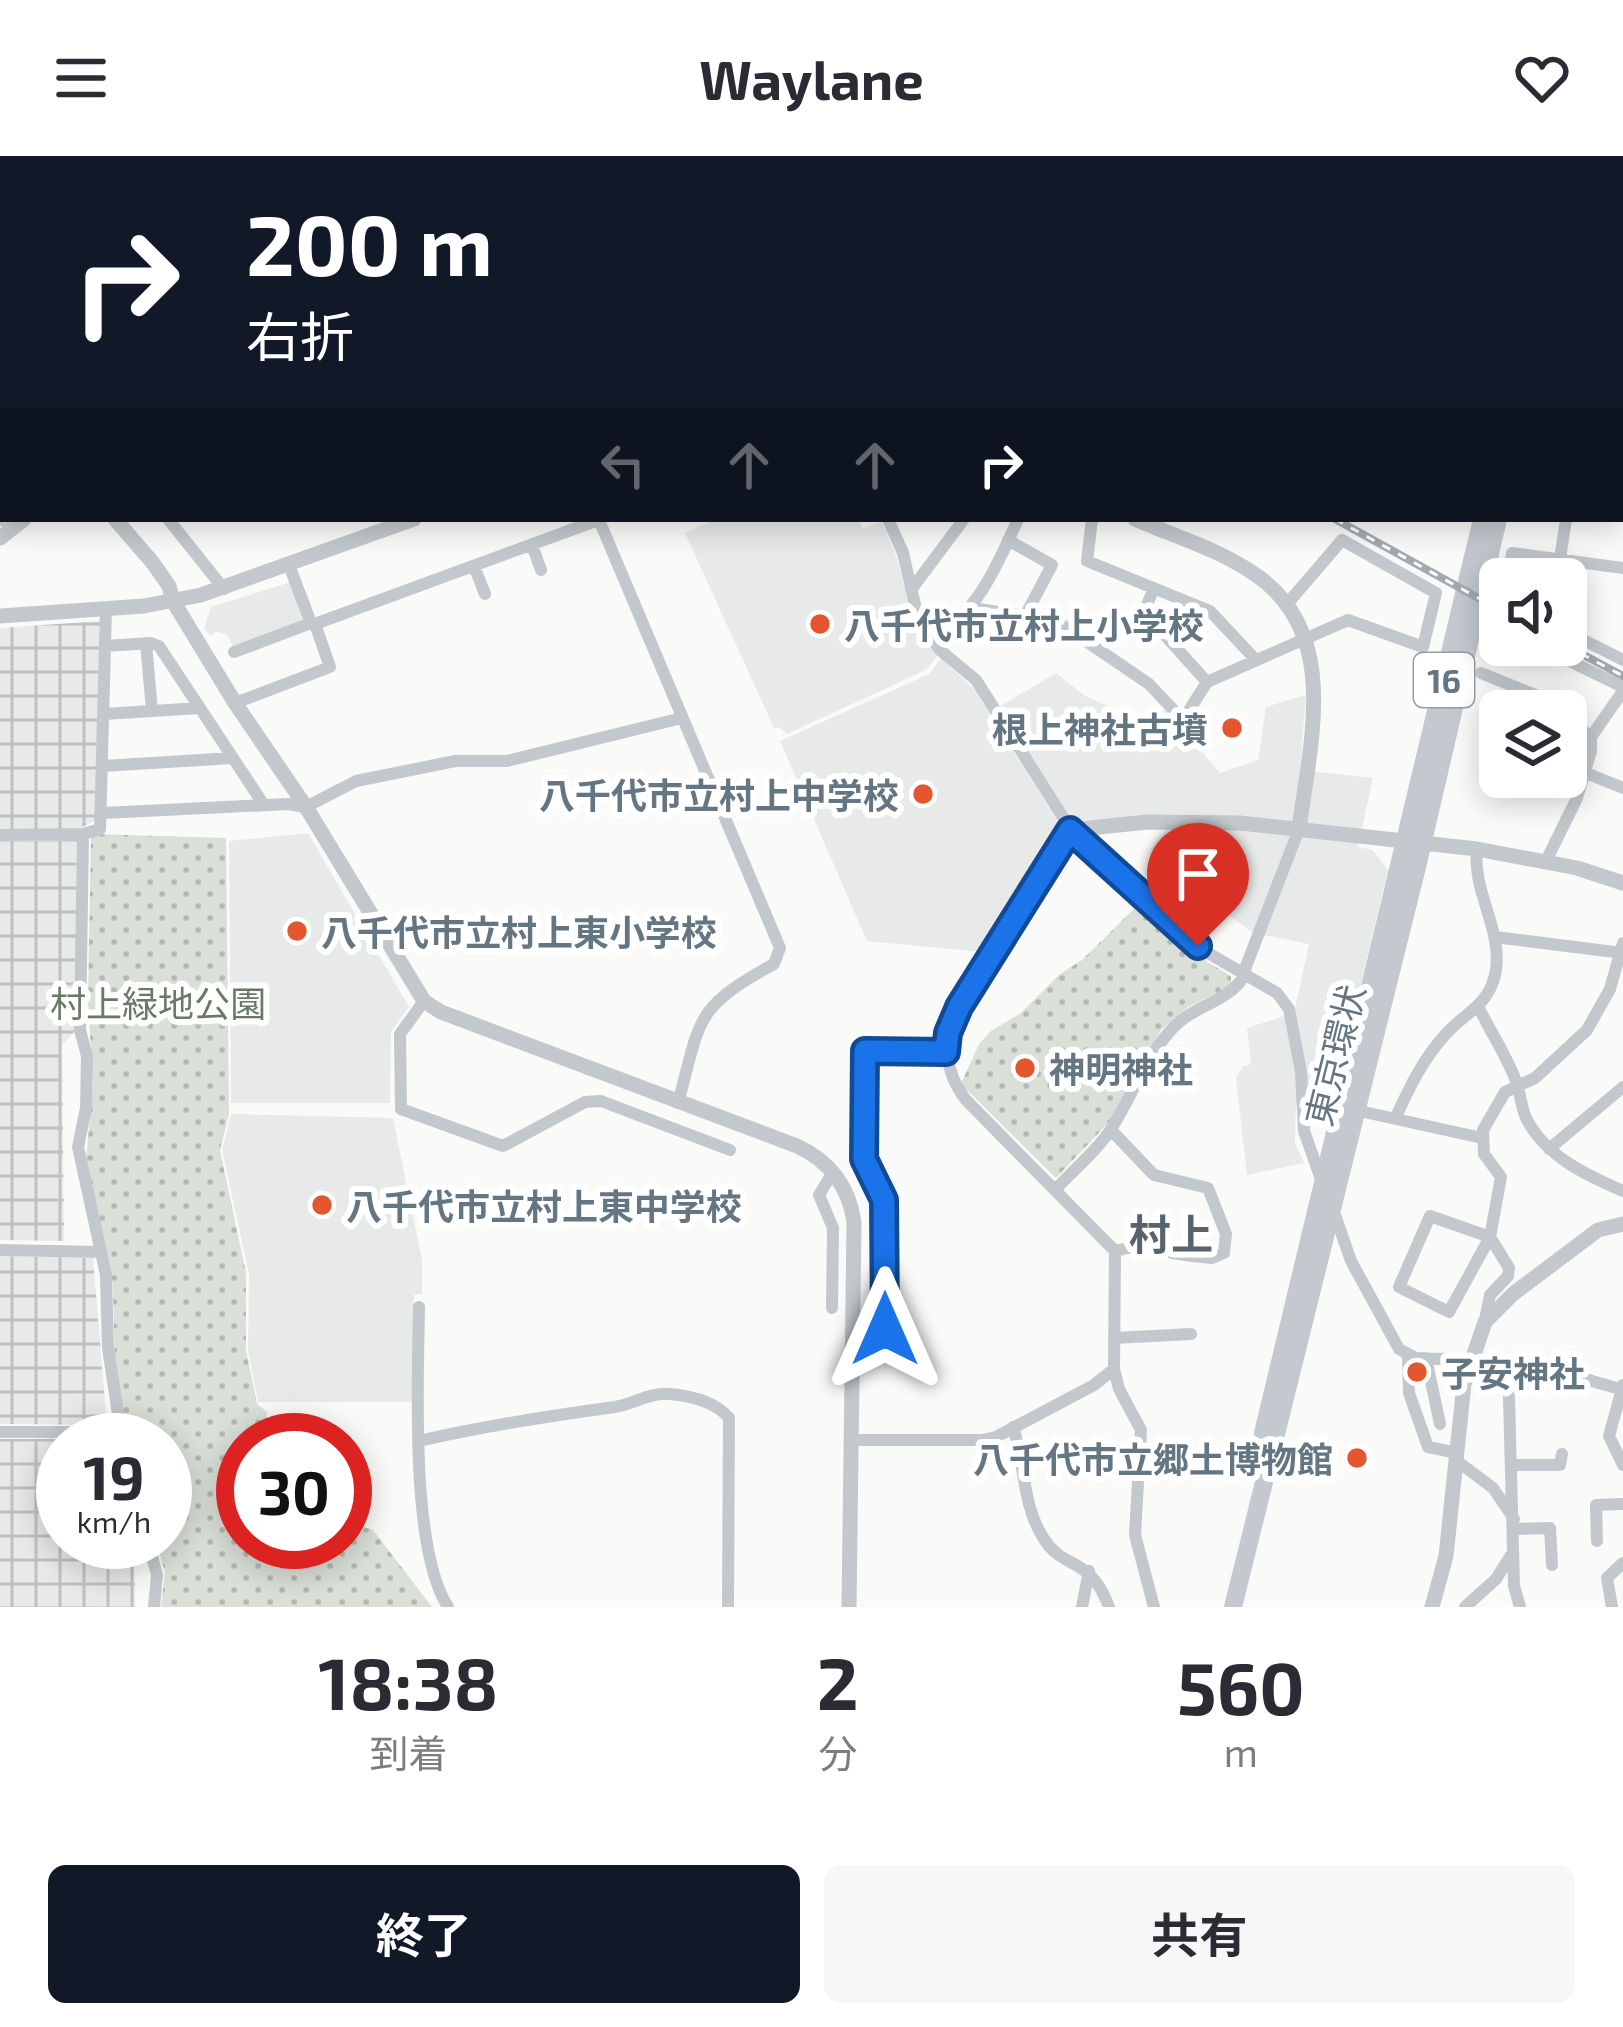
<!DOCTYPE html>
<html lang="ja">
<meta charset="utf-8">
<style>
:root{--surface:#fff;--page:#f7f7f7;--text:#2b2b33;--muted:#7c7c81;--accent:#111827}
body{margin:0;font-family:"Exo 2","Noto Sans JP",sans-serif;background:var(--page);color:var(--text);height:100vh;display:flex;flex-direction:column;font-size:45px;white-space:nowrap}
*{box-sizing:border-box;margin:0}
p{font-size:39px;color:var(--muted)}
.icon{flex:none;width:66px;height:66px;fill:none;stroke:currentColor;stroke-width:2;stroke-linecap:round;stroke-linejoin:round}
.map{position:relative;height:1451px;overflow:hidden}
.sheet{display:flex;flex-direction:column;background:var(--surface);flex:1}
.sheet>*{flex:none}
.top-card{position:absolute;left:0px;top:0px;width:1623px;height:366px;box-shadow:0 6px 30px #0003;background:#111827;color:#fff;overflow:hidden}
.buttons{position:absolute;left:1479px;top:402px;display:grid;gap:24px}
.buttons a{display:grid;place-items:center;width:108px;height:108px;border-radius:18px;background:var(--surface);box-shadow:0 6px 30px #0003;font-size:60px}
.speed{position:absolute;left:36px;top:1257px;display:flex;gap:24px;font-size:60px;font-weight:700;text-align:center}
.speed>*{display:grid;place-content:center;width:156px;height:156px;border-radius:50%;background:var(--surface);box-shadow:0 6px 30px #0003;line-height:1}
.speed small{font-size:30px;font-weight:400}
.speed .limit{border:18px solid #d22;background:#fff;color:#111}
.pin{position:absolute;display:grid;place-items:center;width:102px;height:102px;color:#fff;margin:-123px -51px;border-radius:50% 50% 50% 0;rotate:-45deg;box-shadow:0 0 12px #0007}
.pin .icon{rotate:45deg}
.me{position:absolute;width:132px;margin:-66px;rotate:0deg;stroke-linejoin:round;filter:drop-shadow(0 0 9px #0008)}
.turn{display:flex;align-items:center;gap:42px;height:252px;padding:0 48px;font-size:54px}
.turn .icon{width:156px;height:156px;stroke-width:2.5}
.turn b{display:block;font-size:84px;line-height:102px}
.lanes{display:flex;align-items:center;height:114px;padding:0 48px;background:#0003;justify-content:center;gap:60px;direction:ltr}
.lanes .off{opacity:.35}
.eta{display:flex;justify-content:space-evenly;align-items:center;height:204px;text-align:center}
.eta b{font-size:72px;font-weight:700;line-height:84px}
.action{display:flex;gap:24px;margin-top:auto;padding:24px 48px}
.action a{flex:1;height:138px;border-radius:18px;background:var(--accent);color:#fff;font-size:48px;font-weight:700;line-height:138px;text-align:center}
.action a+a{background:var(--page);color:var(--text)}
header{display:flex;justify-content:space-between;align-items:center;height:156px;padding:0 48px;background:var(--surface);font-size:54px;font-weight:700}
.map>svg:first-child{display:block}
.built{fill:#e8e9e9}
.industrial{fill:url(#industrial-grid)}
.park{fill:url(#park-dots)}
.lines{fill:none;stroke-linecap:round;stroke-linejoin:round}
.minor{stroke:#c3c8cc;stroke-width:12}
.tertiary{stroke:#c3c8cc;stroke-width:15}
.trunk{stroke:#c3c9ce;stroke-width:18}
.rail-casing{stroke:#a2aab0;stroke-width:8}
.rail{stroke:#fff;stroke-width:3;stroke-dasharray:9;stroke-linecap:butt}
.route-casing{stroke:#114b97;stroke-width:30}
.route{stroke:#1a73e8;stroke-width:21}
.poi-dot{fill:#e4572e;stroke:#fff;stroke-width:4.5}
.labels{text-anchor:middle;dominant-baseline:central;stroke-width:12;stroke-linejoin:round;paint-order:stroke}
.shield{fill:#fff;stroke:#939fa8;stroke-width:3}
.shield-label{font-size:33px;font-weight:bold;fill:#657683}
.poi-label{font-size:36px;font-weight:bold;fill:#657683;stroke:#fff;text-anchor:start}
.park-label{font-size:36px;fill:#687a64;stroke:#fff}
.street-label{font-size:36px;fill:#657683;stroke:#fff}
.quarter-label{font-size:42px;font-weight:bold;fill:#57646e;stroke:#fff}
</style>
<header><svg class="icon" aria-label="menu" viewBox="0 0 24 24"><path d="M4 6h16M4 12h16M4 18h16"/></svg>Waylane<svg class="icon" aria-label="heart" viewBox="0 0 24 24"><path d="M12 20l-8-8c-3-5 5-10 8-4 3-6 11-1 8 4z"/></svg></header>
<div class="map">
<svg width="1623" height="1451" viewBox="0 0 1623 1451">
<defs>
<pattern id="industrial-grid" width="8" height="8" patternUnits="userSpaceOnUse" patternTransform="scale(3)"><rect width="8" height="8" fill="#e8e9e9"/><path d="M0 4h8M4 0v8" fill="none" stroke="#c0c1c2"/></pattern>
<pattern id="park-dots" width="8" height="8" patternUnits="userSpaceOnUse" patternTransform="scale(3)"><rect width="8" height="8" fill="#dadfd7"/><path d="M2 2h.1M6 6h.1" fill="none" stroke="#b4b9b4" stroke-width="1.8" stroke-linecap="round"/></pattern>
</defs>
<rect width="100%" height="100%" fill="#fafaf8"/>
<path class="built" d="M716 363H858L863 372 882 366 897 402 912 461 923 484 938 499 926 514 787 578 778 571 774 572 685 377Z
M291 426 307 464 234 492 227 478 216 476 210 480 204 472 211 451Z
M941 502 974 533 1058 666 1057 674 982 796 867 785 780 585 929 518Z
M1056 517 1085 540 1108 550 1131 578 1166 553 1220 617 1258 604 1266 551 1306 539 1300 614 1373 622 1358 691 1373 694 1388 714 1344 898 1296 948 1295 987 1304 1007 1247 1019 1236 921 1244 910 1251 908 1247 872 1294 857 1309 788 1253 777 1226 757 1200 787 1151 744 1172 714 1150 693 1177 662 1071 665 999 551Z
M308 677 409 851 391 876 390 947H231L229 685Z
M231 958 393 962 422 1104V1138L414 1139 413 1246H258L248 1195 249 1118 222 994Z"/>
<path class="industrial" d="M100 465 95 665 78 673H0V472Z
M77 684 75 875 62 889 64 1085 0 1084V685Z
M0 1100 93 1102 107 1269 0 1268Z
M0 1283H110L63 1284V1386H134L135 1451H0Z"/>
<path class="park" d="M91 678 226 682 229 958 220 994 246 1117V1194L257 1248 267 1256 266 1284H243V1386H345V1365L373 1374 432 1451H161L165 1416 156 1386H165V1284H127L115 1219 113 1130 86 1004 93 929 88 842Z
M1140 747 1196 799 1231 820V830L1188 851 1161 874 1112 963 1056 1022 961 928 979 888 991 875 1021 857 1060 818 1082 804Z"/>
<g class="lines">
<path class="minor" d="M247 0V3
M538 0V3
M716 0 721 3
M127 3V0
M348 3 481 0
M841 3 842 0
M0 14 3 13
M1620 57 1623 25
M0 165H3
M1620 342H1623
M168 363 224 433
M888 363 903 397 919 466 940 494 976 524 1071 674 1203 794 1277 837 1289 853 1301 916 1304 975 1321 1023
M1092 363 1087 405 1210 455 1255 503
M0 364 21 366
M599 364 780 792 774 808C693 852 701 863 678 947
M1008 384 1052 409 1026 458
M532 389 541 414
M1560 403 1566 363
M474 410 485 438
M1508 423 1512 397 1623 412
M1154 432 1144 456 1207 526
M911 434 964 363
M971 452 1055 464 1149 528 1183 564 1207 526 1348 464 1423 491 1436 437 1342 384 1287 448
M1566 475 1623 504
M930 483C976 461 998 408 1018 363
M146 487 152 555
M1537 489 1623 531
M105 490 151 487 159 490 264 649
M234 496 311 467 289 409
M1481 517 1538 540 1558 555
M235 547 330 511 315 468 601 363
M104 558 200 552
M1566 561 1591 581
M103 610 233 602
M1586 617 1623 632
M102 657 288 648 306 651 356 625 455 605H507L682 562
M1071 674 959 851C943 885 943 914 966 944L1115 1095 1114 1213 1119 1233 1141 1274 1135 1379 1154 1451
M83 678 80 874 87 900 86 952 78 991 106 1119 108 1192 122 1284
M0 679 83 678 100 673 106 453
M1546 705 1577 642 1591 595V581L1623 535
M1495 781 1623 797
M424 845 400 878 401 953 503 990 585 946 601 945 730 994
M1479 852C1491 877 1508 902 1517 928 1521 940 1521 952 1527 964 1547 1001 1586 1019 1623 1035
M1355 954 1482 982
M1396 961C1409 932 1423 903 1445 879 1466 855 1490 850 1496 814 1502 772 1472 735 1477 693
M1111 974 1154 1019 1208 1032 1226 1078 1224 1097 1212 1102 1192 1100 1172 1097 1163 1089 1149 1087 1115 1095
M1549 993 1623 931
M1056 1033C1074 1013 1099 993 1113 970 1133 938 1145 903 1171 874 1191 851 1221 848 1240 826L1299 673
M1333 1053 1351 1105 1399 1193 1416 1202 1522 1205 1620 1233
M1430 1060 1490 1081 1449 1156 1399 1131Z
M0 1094 100 1096
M419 1151C418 1224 410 1392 448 1451
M832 1152 833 1072 819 1039 833 1016
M1485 1164 1490 1139 1508 1120 1509 1112 1490 1081 1501 1021 1484 998 1483 974 1505 936 1535 922 1587 874 1610 833 1623 787
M885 1173 884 1044 864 1003 865 895 946 896
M1114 1182 1191 1178
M1408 1198 1409 1237 1428 1291 1458 1297
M1426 1202 1440 1268
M1508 1204 1514 1430 1520 1451
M1623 1229 1609 1280 1623 1309
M1013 1271C1025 1307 1022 1350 1044 1383 1064 1415 1090 1399 1109 1451
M0 1276H121
M853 1284H982L996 1281 1094 1229 1114 1213
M419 1285C484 1270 548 1260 615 1251 633 1248 651 1236 670 1238 691 1240 715 1245 729 1262L728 1451
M1457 1305 1493 1332 1514 1363
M1512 1309H1560L1562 1298
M1515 1373 1550 1372 1552 1409
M1597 1385 1596 1349 1623 1348
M148 1386 157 1419 154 1451
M1082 1451 1089 1415
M1465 1451 1496 1423 1513 1396
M1612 1451 1607 1422 1623 1407"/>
<path class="tertiary" d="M940 0 941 3
M1018 0V3
M1187 0 1210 3
M177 3 178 0
M796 3V0
M1269 3 1270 0
M1620 57H1623
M1620 188 1623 189
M1620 264H1623
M115 363 153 407 169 430 173 445 235 547 306 651 424 845 441 856 797 990C829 1005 849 1030 854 1066L849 1451
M1135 363C1174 380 1218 393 1253 417 1342 475 1310 586 1299 673
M0 382 24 363
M0 460 144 450 201 439 414 363
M1071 674 1147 666 1240 667 1477 693 1577 712 1623 727
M1432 1451 1446 1400 1464 1228 1485 1166 1513 1138 1598 1074 1623 1068"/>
<path class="trunk" d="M1540 0V3
M1556 0V3
M1263 1277 1482 363
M1233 1451 1417 711 1498 363"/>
<defs>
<path id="rail" d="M758 0 761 3
M1335 363 1500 454
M1565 489 1623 520"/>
</defs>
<use href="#rail" class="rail-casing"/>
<use href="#rail" class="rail"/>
</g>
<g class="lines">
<defs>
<path id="route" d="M885 1173 884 1044 864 1003 865 895 946 896 948 877 959 851 1070 674 1198 790"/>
</defs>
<use href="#route" class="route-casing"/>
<use href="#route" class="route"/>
</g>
<g class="poi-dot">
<circle cx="820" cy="468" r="12"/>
<circle cx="1232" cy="572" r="12"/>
<circle cx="923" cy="638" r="12"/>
<circle cx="297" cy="775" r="12"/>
<circle cx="1025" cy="912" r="12"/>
<circle cx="322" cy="1049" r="12"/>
<circle cx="1417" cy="1216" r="12"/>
<circle cx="1357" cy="1302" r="12"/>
</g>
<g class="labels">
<rect class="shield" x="1414" y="497" width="60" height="54" rx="9"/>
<g class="shield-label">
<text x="1444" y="524">16</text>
</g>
<g class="poi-label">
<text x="844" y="468">八千代市立村上小学校</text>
<text x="1208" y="572" text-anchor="end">根上神社古墳</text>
<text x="899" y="638" text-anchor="end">八千代市立村上中学校</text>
<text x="321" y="775">八千代市立村上東小学校</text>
<text x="1049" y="912">神明神社</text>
<text x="346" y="1049">八千代市立村上東中学校</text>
<text x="1441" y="1216">子安神社</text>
<text x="1333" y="1302" text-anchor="end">八千代市立郷土博物館</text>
</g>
<g class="park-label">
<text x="158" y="846">村上緑地公園</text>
</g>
<g class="street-label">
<text transform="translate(1334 899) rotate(-76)">東京環状</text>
</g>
<g class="quarter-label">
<text x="1171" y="1077">村上</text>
</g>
</g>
</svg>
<div class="buttons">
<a><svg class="icon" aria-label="sound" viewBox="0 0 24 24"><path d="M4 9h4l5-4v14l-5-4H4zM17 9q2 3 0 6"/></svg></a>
<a><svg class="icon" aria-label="layers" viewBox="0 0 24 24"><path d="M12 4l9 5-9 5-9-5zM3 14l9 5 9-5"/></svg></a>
</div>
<div class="speed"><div>19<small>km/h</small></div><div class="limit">30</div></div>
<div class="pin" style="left:1198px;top:790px;background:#d93025"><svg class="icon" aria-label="arrive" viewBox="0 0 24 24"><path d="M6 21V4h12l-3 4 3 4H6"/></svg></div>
<svg class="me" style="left:885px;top:1173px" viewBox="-20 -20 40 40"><path d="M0-17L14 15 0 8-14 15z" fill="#1a73e8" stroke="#fff" stroke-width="4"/></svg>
<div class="top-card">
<div class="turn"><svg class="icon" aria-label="right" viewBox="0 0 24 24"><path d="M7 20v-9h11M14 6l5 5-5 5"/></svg><div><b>200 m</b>右折</div></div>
<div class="lanes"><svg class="icon off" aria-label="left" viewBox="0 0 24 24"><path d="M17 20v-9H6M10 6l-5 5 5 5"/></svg><svg class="icon off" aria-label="ahead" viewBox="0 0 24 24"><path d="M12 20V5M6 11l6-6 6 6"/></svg><svg class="icon off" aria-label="ahead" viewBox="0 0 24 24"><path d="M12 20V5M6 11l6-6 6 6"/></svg><svg class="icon" aria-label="right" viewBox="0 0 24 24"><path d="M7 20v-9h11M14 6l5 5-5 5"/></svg></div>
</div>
</div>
<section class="sheet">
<div class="eta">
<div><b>18:38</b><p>到着</p></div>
<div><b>2</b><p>分</p></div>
<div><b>560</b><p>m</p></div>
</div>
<div class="action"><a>終了</a><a>共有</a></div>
</section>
